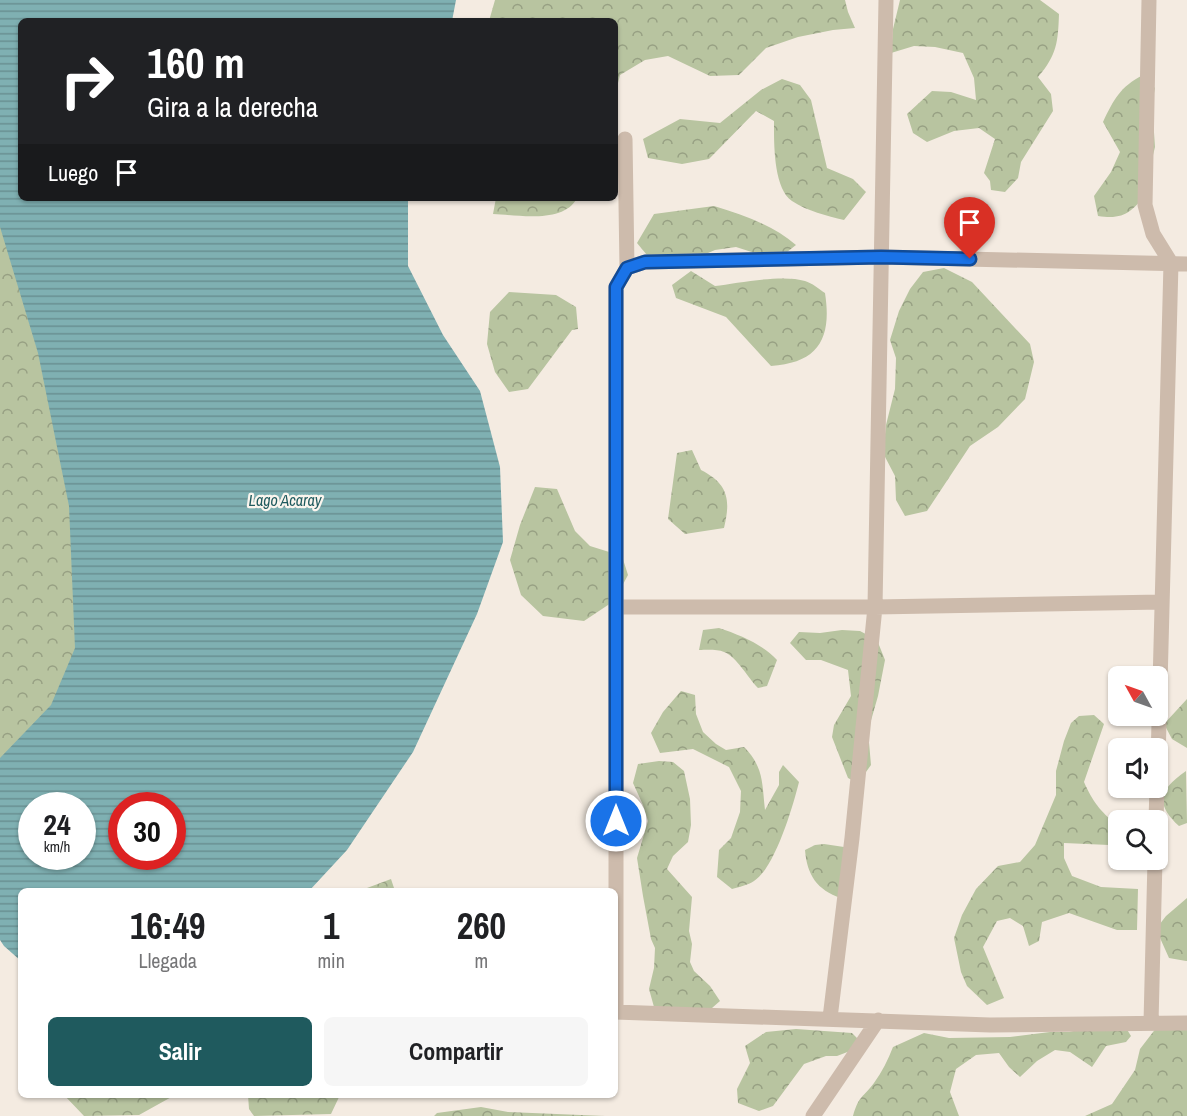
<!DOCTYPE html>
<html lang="es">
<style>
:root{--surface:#fff;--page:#f6f6f6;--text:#202124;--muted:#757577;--accent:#1f5a5e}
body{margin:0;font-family:"Archivo Narrow",sans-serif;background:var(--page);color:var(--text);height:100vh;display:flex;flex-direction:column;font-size:22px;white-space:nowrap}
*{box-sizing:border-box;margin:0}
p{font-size:20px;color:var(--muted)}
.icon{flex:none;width:33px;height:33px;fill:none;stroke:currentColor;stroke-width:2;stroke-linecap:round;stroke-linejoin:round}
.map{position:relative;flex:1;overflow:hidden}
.panel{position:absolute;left:18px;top:888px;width:600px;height:210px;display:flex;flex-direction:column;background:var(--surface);border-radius:9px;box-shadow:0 2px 4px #0004}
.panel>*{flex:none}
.banner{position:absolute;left:18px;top:18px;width:600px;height:183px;border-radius:9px;box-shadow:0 2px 4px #0004;background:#202124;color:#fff;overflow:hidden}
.needle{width:39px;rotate:310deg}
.controls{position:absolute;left:1108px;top:666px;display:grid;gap:12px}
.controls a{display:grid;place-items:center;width:60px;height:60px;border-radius:9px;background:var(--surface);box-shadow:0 2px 4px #0004;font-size:30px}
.speed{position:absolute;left:18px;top:792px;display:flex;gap:12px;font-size:30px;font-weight:700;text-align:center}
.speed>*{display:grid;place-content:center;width:78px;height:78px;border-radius:50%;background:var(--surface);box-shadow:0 2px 4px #0004;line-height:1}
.speed small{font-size:15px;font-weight:400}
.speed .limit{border:9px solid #d22;background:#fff;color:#111}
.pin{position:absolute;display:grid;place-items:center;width:51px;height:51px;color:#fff;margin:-62px -26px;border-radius:50% 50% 50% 0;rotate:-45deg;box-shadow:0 0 6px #0007}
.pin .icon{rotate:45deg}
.me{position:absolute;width:66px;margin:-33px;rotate:0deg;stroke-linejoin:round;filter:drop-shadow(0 0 4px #0008)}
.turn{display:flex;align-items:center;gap:21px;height:126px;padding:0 30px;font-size:27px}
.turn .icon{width:78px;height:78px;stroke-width:2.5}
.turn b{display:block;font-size:42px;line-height:51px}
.then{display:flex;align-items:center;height:57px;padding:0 30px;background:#0003;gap:12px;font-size:22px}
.eta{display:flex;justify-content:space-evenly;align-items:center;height:102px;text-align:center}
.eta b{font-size:36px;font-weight:800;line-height:42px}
.button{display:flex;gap:12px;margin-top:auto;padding:12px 30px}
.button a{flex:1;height:69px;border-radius:9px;background:var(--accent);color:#fff;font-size:24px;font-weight:800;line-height:69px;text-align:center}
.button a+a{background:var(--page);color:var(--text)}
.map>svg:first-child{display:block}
.forest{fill:url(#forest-crowns)}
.water{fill:url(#water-rules);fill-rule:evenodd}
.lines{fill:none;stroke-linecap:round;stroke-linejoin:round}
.minor{stroke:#cdbbac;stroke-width:15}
.route-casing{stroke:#114b97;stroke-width:15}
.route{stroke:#1a73e8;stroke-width:10}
.labels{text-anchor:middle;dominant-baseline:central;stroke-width:4.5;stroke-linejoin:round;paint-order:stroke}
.water-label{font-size:16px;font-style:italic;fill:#1f5a5e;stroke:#fbf5ee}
</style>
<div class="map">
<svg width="1187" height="1116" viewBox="0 0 1187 1116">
<defs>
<pattern id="forest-crowns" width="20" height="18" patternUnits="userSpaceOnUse" patternTransform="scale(1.5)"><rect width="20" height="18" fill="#b8c4a0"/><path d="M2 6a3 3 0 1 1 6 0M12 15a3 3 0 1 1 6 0" fill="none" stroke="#97a083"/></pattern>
<pattern id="water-rules" width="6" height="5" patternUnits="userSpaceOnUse" patternTransform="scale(1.5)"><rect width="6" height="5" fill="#7fb0b2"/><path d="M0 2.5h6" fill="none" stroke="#699091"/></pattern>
</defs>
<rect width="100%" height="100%" fill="#f4ebe1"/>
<path class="forest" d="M495 0H845L848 12 855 28 833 30 798 37 766 48 739 75 710 76 668 56 645 60 620 75 615 95V21H489Z
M900 0H1040L1059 14C1058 42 1057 55 1038 77L1051 94 1053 111 1021 162 1018 178 1005 192 991 190 990 181 984 173 995 139 979 128 954 131 927 142 913 133 907 114 932 91 951 92 976 100 974 78 963 53 935 47 914 46 891 53 893 29Z
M1143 75 1155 88 1152 103 1155 147 1148 175V192C1131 212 1125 220 1098 216L1094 196 1111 172 1120 152 1103 122C1114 99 1120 87 1143 75Z
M782 79 800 85 811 100 827 168 853 179 866 192 844 220C827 216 807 211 792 201 773 188 774 141 774 121L756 111 709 159 682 164 648 158 643 139 680 119 720 123 761 90Z
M0 179 30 234 86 601 58 732 0 768Z
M496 198H577C564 224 517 215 493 214Z
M714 206C743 215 773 225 796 245L787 252 761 255 736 247 715 250 687 262 656 266 637 243 654 214Z
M944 268 972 282 1030 344 1034 362 1025 399 998 427 970 446 927 511 905 516 896 500 895 476 883 453 886 425 895 389 896 358 890 340 899 311 910 289 923 272Z
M691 271 715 286C738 283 783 274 805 281 812 283 819 289 825 293 832 338 819 363 771 366L726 317 676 298 672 285Z
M509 292 556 295 576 307 578 329 572 330 528 389 509 392 495 372 487 344 490 312Z
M692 450 701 470C728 484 731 499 724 528L685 534 668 519 677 453Z
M535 487 557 489 575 531 590 546 622 556 628 575 614 601 584 621 543 616 521 595 510 560 520 525Z
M719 628C740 635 762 644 777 660L767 686 758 688C748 678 737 657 724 652 717 649 706 650 699 650L703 630Z
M842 630 860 631 877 640 885 660 878 696 868 731 871 765 858 783 848 778 832 737 834 725 851 696 848 670 821 660H806L790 643 799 632 820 633Z
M681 691 695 695 696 714 703 732 716 744 726 750 744 747C764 767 762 784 765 810L779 785V772L783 765 799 782C793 806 775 868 754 881 748 885 739 887 732 889L717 877 719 850 731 838 740 812 741 791 729 767 693 749 660 753 651 733 663 712Z
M1187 699V748L1172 739 1164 724Z
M1094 715 1104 724 1084 782C1093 802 1100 811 1117 825L1109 845 1064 843V858L1072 876 1101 887 1138 889 1137 930H1117L1069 913 1042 922 1039 941 1029 946 1023 926 1010 918 997 921 983 947 1004 998 987 1005 967 986 961 972 954 938 962 915 976 889 998 866 1020 862 1035 845 1056 795V771L1064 741 1071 723 1079 716Z
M659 761 673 762 684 771 690 799 691 825 688 842 673 856 667 869 692 897 689 931 692 944 690 962 694 971 710 986 720 1001 704 1015 654 1007 649 989 654 968 655 948 651 939 643 896 637 858 648 821 643 805 633 783 638 764Z
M1186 771 1187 823 1179 826C1154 803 1160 789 1186 771Z
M824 844 844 847 841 898C817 890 807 875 805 850L815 845Z
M391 879 395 891H359Z
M1187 898V961H1186L1169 958 1156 929 1166 916Z
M1160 1023 1187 1026V1116H1085L1112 1104 1135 1070 1140 1049Z
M1104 1024 1126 1028 1131 1036 1126 1042 1106 1046 1092 1067 1070 1052 1055 1050 1037 1061 1020 1077 1009 1067 999 1053 976 1055 956 1069 950 1092 959 1116H853C859 1095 863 1098 874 1083 882 1072 888 1060 893 1047L924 1033 949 1038 1010 1037 1050 1032H1069Z
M796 1029 852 1033 859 1040 850 1051 837 1056H826L804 1064 773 1106 759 1111 738 1103 737 1089 750 1063 745 1046 766 1032Z
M64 1095H175L139 1115 84 1116Z
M248 1095H340L331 1114 254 1116 249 1109Z
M481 1107 508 1112 605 1116H434L437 1113Z"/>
<path class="water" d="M0 0H456L452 21H21V198H408V266L443 335 480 391 500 467 503 542 477 614 413 752 347 850 309 891H21V961L4 946 0 940V758L51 705 75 648 69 506 38 353 0 227ZM32 806H82V856H32ZM122 806H172V856H122Z"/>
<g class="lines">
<path class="minor" d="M1149 0 1145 205 1153 234 1171 263 1158 761
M625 139 627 268
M616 607H875L1162 602
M1156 820 1157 788
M615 1012 990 1025 1187 1023
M616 1012V287L627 268 645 262 881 257 1187 264
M830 1018 852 838 875 607 886 0
M1151 1023 1155 860
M813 1116 878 1020"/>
</g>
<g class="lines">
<defs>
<path id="route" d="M616 821V287L627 268 645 262 881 257 970 259"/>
</defs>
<use href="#route" class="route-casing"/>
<use href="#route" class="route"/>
</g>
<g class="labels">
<g class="water-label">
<text x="285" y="500">Lago Acaray</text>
</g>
</g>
</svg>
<div class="controls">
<a><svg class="needle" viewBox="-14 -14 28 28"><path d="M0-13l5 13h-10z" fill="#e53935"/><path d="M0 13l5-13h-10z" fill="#757577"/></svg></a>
<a><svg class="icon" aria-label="sound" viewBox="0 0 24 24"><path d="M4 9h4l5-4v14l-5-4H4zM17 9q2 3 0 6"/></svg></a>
<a><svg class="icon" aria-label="search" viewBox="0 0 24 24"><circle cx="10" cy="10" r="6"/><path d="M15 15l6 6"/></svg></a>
</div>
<div class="speed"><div>24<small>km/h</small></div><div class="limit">30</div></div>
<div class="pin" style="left:970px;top:259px;background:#d93025"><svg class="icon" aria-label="arrive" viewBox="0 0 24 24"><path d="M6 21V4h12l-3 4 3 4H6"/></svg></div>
<svg class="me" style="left:616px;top:821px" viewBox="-20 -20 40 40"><circle r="17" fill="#1a73e8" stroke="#fff" stroke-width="3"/><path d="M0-11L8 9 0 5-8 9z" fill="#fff"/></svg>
<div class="banner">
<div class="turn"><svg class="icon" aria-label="right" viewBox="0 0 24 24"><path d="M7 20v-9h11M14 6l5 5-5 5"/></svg><div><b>160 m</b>Gira a la derecha</div></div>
<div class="then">Luego<svg class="icon" aria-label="arrive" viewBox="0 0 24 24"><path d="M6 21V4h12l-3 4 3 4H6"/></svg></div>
</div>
<section class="panel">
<div class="eta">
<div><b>16:49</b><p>Llegada</p></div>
<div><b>1</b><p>min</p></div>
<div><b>260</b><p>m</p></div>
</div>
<div class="button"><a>Salir</a><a>Compartir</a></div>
</section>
</div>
